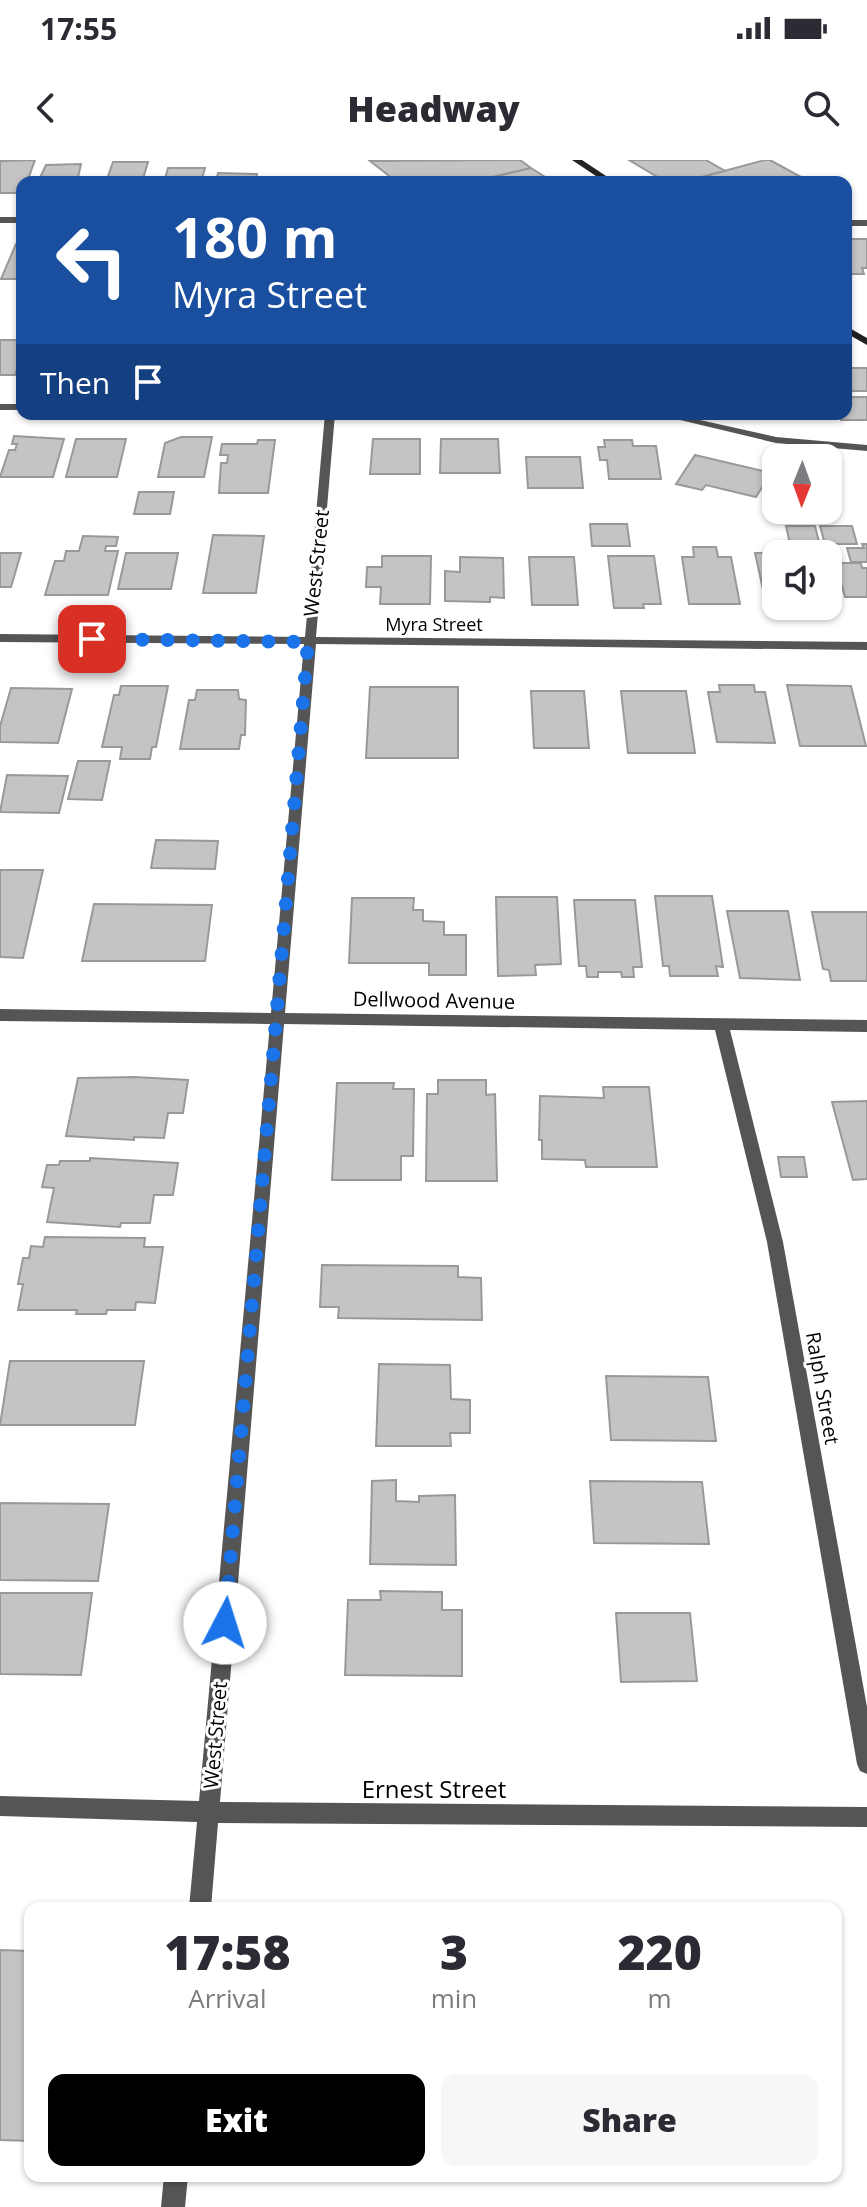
<!DOCTYPE html>
<style>
:root{--surface:#fff;--page:#f7f7f7;--text:#2b2b33;--muted:#7c7c81;--accent:#000}
body{margin:0;font-family:"Open Sans",sans-serif;background:var(--page);color:var(--text);height:100vh;display:flex;flex-direction:column;font-size:30px;white-space:nowrap}
*{box-sizing:border-box;margin:0}
p{font-size:26px;color:var(--muted)}
.icon{flex:none;width:44px;height:44px;fill:none;stroke:currentColor;stroke-width:2;stroke-linecap:round;stroke-linejoin:round}
.map{position:relative;flex:1;overflow:hidden}
.drawer{position:absolute;left:24px;top:1742px;width:818px;height:280px;display:flex;flex-direction:column;background:var(--surface);border-radius:16px;box-shadow:0 2px 6px #0004}
.drawer>*{flex:none}
.hud{position:absolute;left:16px;top:16px;width:836px;height:244px;border-radius:16px;box-shadow:0 2px 6px #0004;background:#1a4fa0;color:#fff;overflow:hidden}
.needle{width:52px;rotate:181deg}
.fabs{position:absolute;left:762px;top:284px;display:grid;gap:16px}
.fabs a{display:grid;place-items:center;width:80px;height:80px;border-radius:16px;background:var(--surface);box-shadow:0 2px 6px #0004;font-size:40px}
.pin{position:absolute;display:grid;place-items:center;width:68px;height:68px;color:#fff;margin:-34px;border-radius:16px;box-shadow:0 4px 12px #0006}
.me{position:absolute;width:88px;margin:-44px;rotate:5deg;stroke-linejoin:round;filter:drop-shadow(0 0 6px #0008)}
.turn{display:flex;align-items:center;gap:28px;height:168px;padding:0 24px;font-size:36px}
.turn .icon{width:104px;height:104px;stroke-width:2.5}
.turn b{display:block;font-size:56px;line-height:68px}
.then{display:flex;align-items:center;height:76px;padding:0 24px;background:#0003;gap:16px;font-size:30px}
.eta{display:flex;justify-content:space-evenly;align-items:center;height:136px;text-align:center}
.eta b{font-size:48px;font-weight:800;line-height:56px}
.cta{display:flex;gap:16px;margin-top:auto;padding:16px 24px}
.cta a{flex:1;height:92px;border-radius:16px;background:var(--accent);color:#fff;font-size:32px;font-weight:800;line-height:92px;text-align:center}
.cta a+a{background:var(--page);color:var(--text)}
.status{display:flex;justify-content:space-between;align-items:center;height:56px;padding:0 40px;background:var(--surface);direction:ltr}
.status svg{height:22px;fill:currentColor}
header{display:flex;justify-content:space-between;align-items:center;height:104px;padding:0 24px;background:var(--surface);font-size:36px;font-weight:800}
.map>svg:first-child{display:block}
.building{fill:#c4c4c4;stroke:#999;stroke-width:2}
.lines{fill:none;stroke-linecap:round;stroke-linejoin:round}
.minor{fill:#555;fill-rule:evenodd}
.secondary{fill:#222;fill-rule:evenodd}
.route{stroke:#1a73e8;stroke-width:14;stroke-dasharray:0 25.2}
.labels{text-anchor:middle;dominant-baseline:central;stroke-width:6;stroke-linejoin:round;paint-order:stroke}
.far-street-label{font-size:18px;fill:#000;stroke:#fff}
.street-label{font-size:20px;fill:#000;stroke:#fff}
.near-street-label{font-size:24px;fill:#000;stroke:#fff}
</style>
<div class="status"><b>17:55</b><svg viewBox="0 0 49 12"><path d="M0 12V9h3v3zM5 12V6h3v6zM10 12V3h3v9zM15 12V0h3v12zM26 1h20v11H26zM47 4h2v5h-2z"/></svg></div>
<header><svg class="icon" aria-label="back" viewBox="0 0 24 24"><path d="M15 5l-7 7 7 7"/></svg>Headway<svg class="icon" aria-label="search" viewBox="0 0 24 24"><circle cx="10" cy="10" r="6"/><path d="M15 15l6 6"/></svg></header>
<div class="map">
<svg width="867" height="2047" viewBox="0 0 867 2047">
<rect width="100%" height="100%" fill="#fff"/>
<path class="building" d="M35 0 27 22H22V33H0V1Z
M520 0 531 8 471 22H397L370 1Z
M629 0H706L725 11 683 22H666Z
M770 0 810 22H683L765 0Z
M113 2H148L142 22H106Z
M81 4 77 22H38L46 5Z
M168 8H205L201 22H164Z
M531 8 553 22H471Z
M218 13 257 14 256 22H216Z
M267 17H301V22H266Z
M846 79H867V108H862L864 114H846Z
M16 84H22V119H1Z
M0 180H22V195L15 215H0Z
M846 208H867V231H846Z
M846 237H867V260H841L839 254H846Z
M14 276 64 279 53 317H0L9 290H15L17 284H12Z
M181 277H212L204 317H158L165 283Z
M76 279H126L117 317H66Z
M373 279H420V314H370Z
M441 279H498L500 313H440Z
M258 280H275L268 333H219L221 303H227L228 295H220L222 284H257Z
M604 280H632L633 286H656L661 319H609L607 300H600L598 287H605Z
M695 295 771 313 756 337 706 325 702 330 676 324Z
M526 297H580L583 328H528Z
M139 332H174L170 354H134Z
M590 364H627L630 386H592Z
M786 366H815L819 382 790 384Z
M820 366H852L857 384H825Z
M213 375 264 376 256 433H203Z
M83 376 118 377 116 386H106L105 391H118L108 435H45L55 401H64L66 391H79Z
M862 384H867V402H851L847 388H864Z
M693 387H716L718 397H731L740 444H689L682 397H694Z
M0 393H21L11 427H0Z
M126 393H178L171 429H118Z
M755 393H809L776 394V443H771L769 434H764Z
M382 396H431L430 444H380L381 427H366L367 407H382Z
M608 396H654L661 444H643L644 448H614Z
M460 397 503 398 504 438 490 437V442L445 441V411L460 412Z
M529 397H574L578 445H532Z
M836 403H861L862 408H867V437H845Z
M719 525H754L755 532H765L775 583 717 582 708 532H720Z
M787 525 851 526 866 586H800Z
M121 526H168L156 587H152L150 599H120L122 587H102L114 535H119Z
M370 527H458V598H366Z
M11 528 72 529 58 583 0 582V566Z
M197 530H238L239 539 246 540 245 575H241L239 589H180L189 540H195Z
M531 531H584L589 588H534Z
M621 531H686L695 593H628Z
M78 601H110L102 640 68 639Z
M7 615 68 616 59 653 0 652Z
M156 680 218 681 215 709 151 708Z
M0 710H43L23 798 0 797Z
M655 736H712L723 807 716 806 718 816H670L669 806H663Z
M496 737H557L561 804 535 805 536 815 498 816Z
M352 738H414L413 750H423V761L444 762V775H466V815H429V803H349Z
M574 740H635L642 807H633L634 817H622L621 812H598V817H587L586 806H579Z
M94 744 212 745 205 801H82Z
M727 751H788L800 820 740 818Z
M812 752H867V821H831L829 810 823 809Z
M135 917 188 920 183 953H168L164 978 134 977V980L66 976 78 918Z
M438 920H486V935L495 934 497 1021H426L427 934H438Z
M337 923H394L393 929H414L413 996H401V1020H332Z
M603 927H649L657 1007H586L585 1000 542 999V980H539L540 936 604 938Z
M867 941V1019L853 1020 832 942Z
M778 997H804L807 1017H781Z
M90 998 178 1003 173 1035H154L150 1063H121L120 1067 47 1062 54 1028 42 1027 47 1005H59L60 1001H90Z
M45 1077 145 1078 144 1087H163L155 1143 136 1142 135 1150H107L106 1154H76L77 1150H18L23 1124H18L23 1098H29L31 1086 43 1087Z
M322 1105 458 1106V1117L481 1118 482 1160 338 1158 339 1147H320Z
M10 1201H144L135 1265H0Z
M379 1204 450 1205 451 1239 470 1240V1273H450L451 1286H376Z
M606 1216 708 1217 716 1281 611 1280Z
M396 1320V1341L419 1342V1336L455 1335 456 1405 370 1404 372 1321Z
M590 1321 702 1322 709 1384 594 1383Z
M0 1343 109 1344 98 1421 0 1420Z
M380 1431 442 1432V1450H462V1516L345 1515 348 1440H381Z
M0 1433H92L81 1515 0 1514Z
M616 1453H690L697 1521 621 1522Z
M0 1790 30 1791V1981L0 1980Z"/>
<g class="lines">
<path class="minor" d="M0 57H22V63H0Z
M846 60H867V66H846Z
M0 244H22V250H0Z
M325 254H335L316 477 867 482V490L316 484 285 853 867 860V872L730 870 783 1082 867 1547V1614L860 1611 857 1604 767 1082 715 870 284 864 220 1642 867 1647V1667L218 1663 211 1748H189L197 1662 0 1656V1636L199 1641 270 864 0 861V849L271 853 304 484 0 482V474L305 477Z
M655 254H673L776 277 867 285V291L776 283Z
M164 2016H188L185 2047H161Z"/>
<path class="secondary" d="M572 0H582L615 22H605Z
M846 166 867 178V185L846 173Z"/>
</g>
<g class="lines">
<path class="route" d="M92 479 308 482 225 1463"/>
</g>
<g class="labels">
<g class="far-street-label">
<text x="434" y="464">Myra Street</text>
</g>
<g class="street-label">
<text transform="translate(316 403) rotate(-84)">West Street</text>
<text transform="translate(434 840) rotate(1)">Dellwood Avenue</text>
<text transform="translate(823 1228) rotate(80)">Ralph Street</text>
<text transform="translate(215 1575) rotate(-85)">West Street</text>
</g>
<g class="near-street-label">
<text x="434" y="1628">Ernest Street</text>
</g>
</g>
</svg>
<div class="fabs">
<a><svg class="needle" viewBox="-14 -14 28 28"><path d="M0-13l5 13h-10z" fill="#e53935"/><path d="M0 13l5-13h-10z" fill="#7c7c81"/></svg></a>
<a><svg class="icon" aria-label="sound" viewBox="0 0 24 24"><path d="M4 9h4l5-4v14l-5-4H4zM17 9q2 3 0 6"/></svg></a>
</div>
<div class="pin" style="left:92px;top:479px;background:#d93025"><svg class="icon" aria-label="arrive" viewBox="0 0 24 24"><path d="M6 21V4h12l-3 4 3 4H6"/></svg></div>
<svg class="me" style="left:225px;top:1463px" viewBox="-20 -20 40 40"><circle r="19" fill="#fff"/><path d="M0-13L10 11 0 6-10 11z" fill="#1a73e8"/></svg>
<div class="hud">
<div class="turn"><svg class="icon" aria-label="left" viewBox="0 0 24 24"><path d="M17 20v-9H6M10 6l-5 5 5 5"/></svg><div><b>180 m</b>Myra Street</div></div>
<div class="then">Then<svg class="icon" aria-label="arrive" viewBox="0 0 24 24"><path d="M6 21V4h12l-3 4 3 4H6"/></svg></div>
</div>
<section class="drawer">
<div class="eta">
<div><b>17:58</b><p>Arrival</p></div>
<div><b>3</b><p>min</p></div>
<div><b>220</b><p>m</p></div>
</div>
<div class="cta"><a>Exit</a><a>Share</a></div>
</section>
</div>
